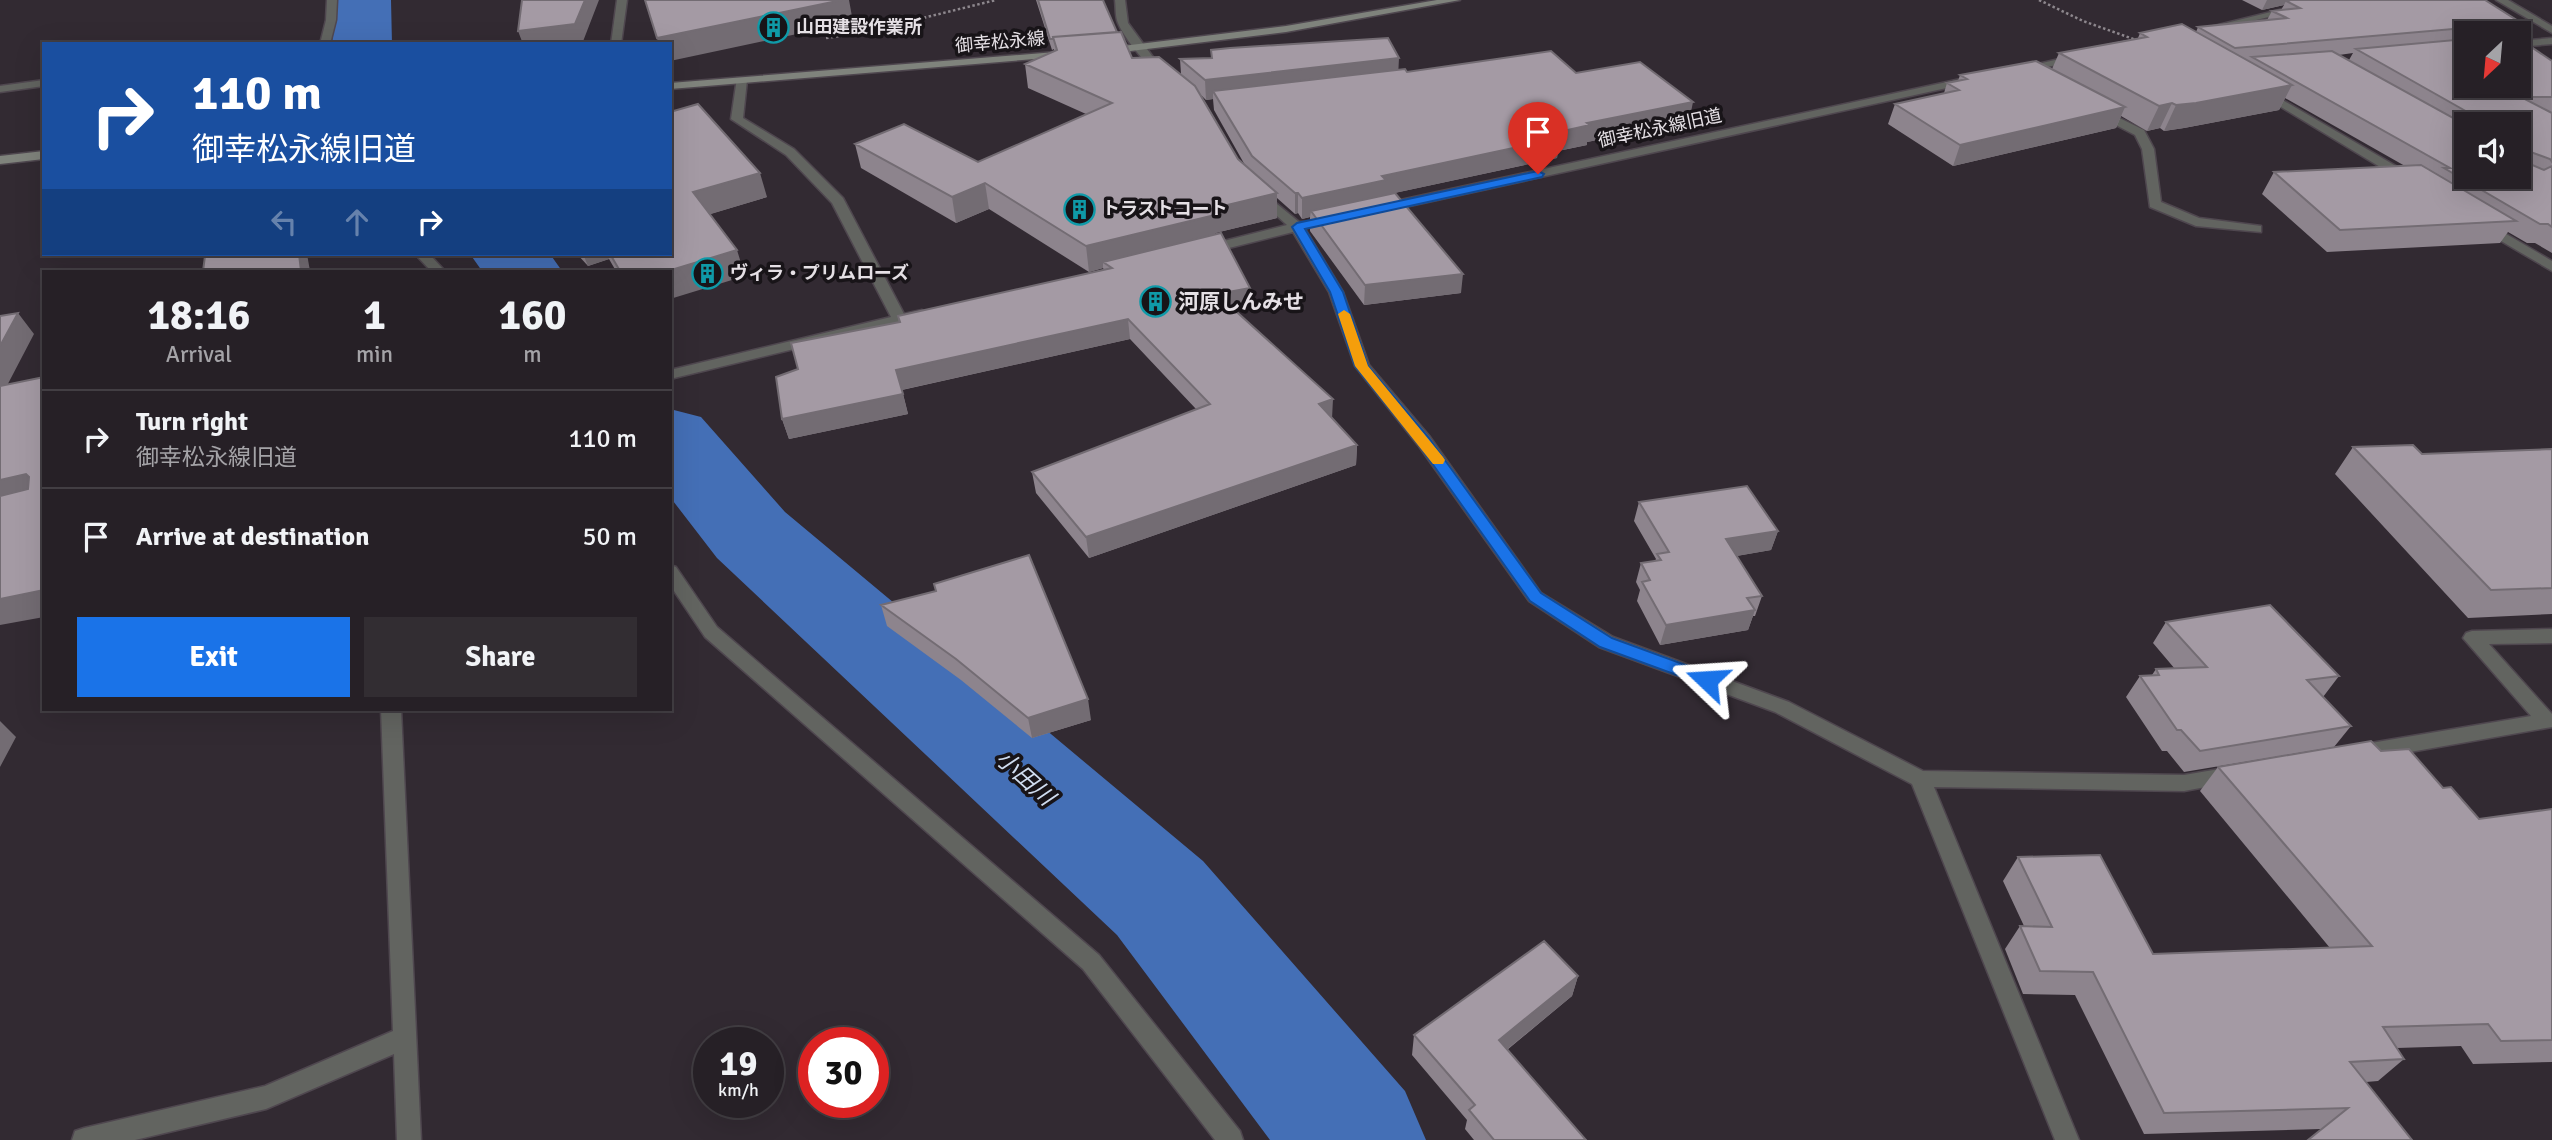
<!DOCTYPE html>
<meta charset="utf-8">
<style>
:root{--surface:#262026;--page:#322d32;--text:#f1f3f6;--muted:#a4a3a7;--line:#423e43;--accent:#1a73e8}
body{margin:0;font-family:Signika,"Noto Sans JP",sans-serif;background:var(--page);color:var(--text);height:100vh;display:flex;flex-direction:column;font-size:26px;white-space:nowrap}
*{box-sizing:border-box;margin:0}
p{font-size:23px;color:var(--muted)}
.icon{flex:none;width:38px;height:38px;fill:none;stroke:currentColor;stroke-width:2;stroke-linecap:round;stroke-linejoin:round}
.map{position:relative;flex:1;overflow:hidden}
.panel{position:absolute;left:42px;top:270px;width:630px;height:441px;display:flex;flex-direction:column;background:var(--surface);border-radius:0px;box-shadow:0 7px 28px #0002,0 0 0 2px var(--line)}
.panel>*{flex:none}
.guide{position:absolute;left:42px;top:42px;width:630px;height:214px;border-radius:0px;box-shadow:0 7px 28px #0002,0 0 0 2px var(--line);background:#1a4fa0;color:#fff;overflow:hidden}
.needle{width:46px;rotate:206deg}
.fabs{position:absolute;left:2454px;top:21px;display:grid;gap:14px}
.fabs a{display:grid;place-items:center;width:77px;height:77px;border-radius:0px;background:var(--surface);box-shadow:0 7px 28px #0002,0 0 0 2px var(--line);font-size:35px}
.speed{position:absolute;left:693px;top:1027px;display:flex;gap:14px;font-size:35px;font-weight:700;text-align:center}
.speed>*{display:grid;place-content:center;width:91px;height:91px;border-radius:50%;background:var(--surface);box-shadow:0 7px 28px #0002,0 0 0 2px var(--line);line-height:1}
.speed small{font-size:18px;font-weight:400}
.speed .limit{border:10px solid #d22;background:#fff;color:#111}
.pin{position:absolute;display:grid;place-items:center;width:60px;height:60px;color:#fff;margin:-72px -30px;border-radius:50% 50% 50% 0;rotate:-45deg;box-shadow:0 0 7px #0007}
.pin .icon{rotate:45deg}
.me{position:absolute;width:77px;margin:-38px;rotate:290deg;stroke-linejoin:round;filter:drop-shadow(0 0 5px #0008)}
.turn{display:flex;align-items:center;gap:24px;height:147px;padding:0 35px;font-size:32px}
.turn .icon{width:91px;height:91px;stroke-width:2.5}
.turn b{display:block;font-size:49px;line-height:60px}
.lanes{display:flex;align-items:center;height:66px;padding:0 35px;background:#0003;justify-content:center;gap:35px;direction:ltr}
.lanes .off{opacity:.35}
.eta{display:flex;justify-content:space-evenly;align-items:center;height:119px;text-align:center}
.eta b{font-size:42px;font-weight:700;line-height:49px}
.button{display:flex;gap:14px;margin-top:auto;padding:14px 35px}
.button a{flex:1;height:80px;border-radius:0px;background:var(--accent);color:#fff;font-size:28px;font-weight:700;line-height:80px;text-align:center}
.button a+a{background:var(--page);color:var(--text)}
ul{padding:0;list-style:none}
li{display:flex;align-items:center;gap:21px;height:98px;padding:0 35px;border-top:2px solid var(--line)}
li div{flex:1}
li b{display:block;font-size:26px}
li em{font-style:normal}
.map>svg:first-child{display:block}
.lines{fill:none;stroke-linecap:round;stroke-linejoin:round}
.river{fill:#446fb6;fill-rule:evenodd}
.lane-casing{stroke:#4f474f;stroke-width:3}
.street-casing{stroke:#4f474f;stroke-width:3}
.secondary-casing{stroke:#4f474f;stroke-width:3}
.path{stroke:#8d878d;stroke-width:2.5;stroke-dasharray:2.5 2.5;stroke-linecap:butt}
.lane{fill:#626460;fill-rule:evenodd}
.street{fill:#626460;fill-rule:evenodd}
.secondary{fill:#7f837c;fill-rule:evenodd}
.wall{fill:#8d848d;fill-rule:evenodd}
.shaded-wall{fill:#736c73}
.building{fill:#a49aa4;stroke:#736c73;stroke-width:2}
.route{fill:#1a73e8;stroke:#114b97;stroke-width:2}
.slow{fill:#f59e0b}
.labels{text-anchor:middle;dominant-baseline:central;stroke-width:7;stroke-linejoin:round;paint-order:stroke}
.far-poi-label{font-size:18px;font-weight:bold;fill:#e5e0e5;stroke:#181418;text-anchor:start}
.far-street-label{font-size:18px;fill:#e5e0e5;stroke:#181418}
.poi-label{font-size:21px;font-weight:bold;fill:#e5e0e5;stroke:#181418;text-anchor:start}
.water-label{font-size:23px;font-style:italic;fill:#d0ddf0;stroke:#181418}
</style>
<div class="map">
<svg width="2552" height="1140" viewBox="0 0 2552 1140">
<rect width="100%" height="100%" fill="#322a32"/>
<g class="lines">
<path class="river" d="M335 0H391L392 44H332Z
M470 254H550L562 271H482Z
M670 409 701 417 785 512 1203 861 1405 1091 1426 1140H1270L1117 935 717 558 670 497Z"/>
<defs>
<path id="lane" d="M2552 38V44L2518 47V41Z
M2093 109H2101L2144 130 2154 149 2161 202 2199 218 2261 226V232L2196 226 2150 207 2142 149 2135 135 2093 113Z
M381 709H401L421 1140H397L394 1054 266 1109 135 1140H72L75 1131 84 1128 265 1086 393 1031Z"/>
<path id="street" d="M327 0H337L336 20 330 44H320L326 20Z
M617 0H627L621 44H611Z
M1115 0H1125L1128 23 1158 64 1167 71V75C1153 77 1123 36 1118 23 1115 16 1116 7 1115 0Z
M2320 0H2338L2207 32 2202 29Z
M2496 0H2508L2552 26V33Z
M2077 55 2081 56V60L2022 72 2016 69Z
M1970 77 1976 80 1974 82 1382 212 1376 208 1382 204Z
M737 78 747 80 743 118 794 149 843 198 904 314 922 310 929 314 927 317 670 379V370L891 317 832 203 786 155 731 119Z
M44 80V86L0 92V86Z
M2262 88 2413 176 2415 179 2409 183 2405 182 2258 93 2256 91Z
M1260 190 1299 222H1309L1311 225 1305 229 1343 292 1369 365 1430 437 1541 593 1613 637 1789 702 1923 771 2184 775 2231 767 2238 769 2241 775 2238 781 2184 791 1934 787 2079 1140H2055L1912 784 1775 712 1599 647 1529 601 1418 445 1355 366 1329 292 1293 232 1205 254 1198 250 1200 247 1287 225 1256 197 1254 194Z
M2484 221 2552 261V271L2479 228 2477 225Z
M415 254H429L445 271H431Z
M670 565 676 567 717 627 1099 955 1240 1131 1243 1140H1215L1083 969 705 637 670 585Z
M2552 629V643L2489 644 2552 714V727L2359 761 2352 759 2349 753 2352 747 2359 745 2531 716 2463 638 2466 633 2472 631Z"/>
<path id="secondary" d="M1437 0H1460L1286 32 1106 54 1101 51 1106 48 1286 26Z
M1068 51 1072 52V56L670 89V83Z
M44 151V159L0 164V156Z"/>
</defs>
<use href="#lane" class="lane-casing"/>
<use href="#street" class="street-casing"/>
<use href="#secondary" class="secondary-casing"/>
<path class="path" d="M2039 0 2083 21 2139 41
M826 38 862 33 996 0"/>
<use href="#lane" class="lane"/>
<use href="#street" class="street"/>
<use href="#secondary" class="secondary"/>
</g>
<path class="wall" d="M1036 0H1103L1117 32 1132 58 1181 74 1180 59 1211 58V50L1398 69 1407 72 1576 73 1689 122 1587 142V145L1558 151 1557 158 1385 195 1461 293 1364 305 1310 231V217L1302 219 1298 213 1295 214 1277 198V218L1215 233 1250 308 1236 311 1357 445 1356 465 1089 558 1036 493 1032 472 1196 409 1130 339 902 390 908 414 789 439 782 419 798 369 899 322 898 316 1104 270 1103 268 1089 272 989 209 956 223 861 168 855 144 978 162 1086 114 1028 88 1025 64 1054 52V49L1052 50ZM1201 95 1206 100 1213 99 1214 110 1246 167 1238 159Z
M2242 0H2485L2528 33 2523 41 2552 61V253L2535 243H2527L2508 232 2500 243 2327 252 2262 194 2274 172 2405 166 2285 98 2279 110 2184 128 2164 131 2160 128 2147 131 2121 116 2116 128 1953 166 1888 124 1895 104 1944 93 1947 83 1958 81 1960 75 2052 69 2059 53 2138 38 2140 33 2196 32 2198 27 2267 20 2272 11 2281 10 2284 5 2262 10ZM2466 33H2518V86H2466ZM2353 53 2349 60 2339 55ZM2466 124H2518L2466 177Z
M670 112 767 197 710 214 745 276 670 271H616L609 259 588 266 577 254H670Z
M2353 447 2422 454 2552 449V614L2468 618 2335 474Z
M1639 502 1778 531 1771 550 1736 556 1762 596 1755 616H1753L1748 630 1660 645 1637 601 1640 590 1636 582 1641 563 1655 561 1656 559 1634 521Z
M934 584 1091 720 1032 738 961 680 887 626 881 605 936 592Z
M2166 622 2339 676 2323 697 2351 726 2334 747 2184 772 2167 751H2162L2126 697 2140 676 2152 675 2156 669H2175L2153 643Z
M2381 751 2443 788 2479 819 2552 809V1062L2473 1064 2461 1046 2397 1048 2404 1059 2378 1081 2366 1082 2412 1140 2321 1129 2144 1134 2075 995 2023 994 2005 949 2020 926H2024L2003 881 2018 857 2153 954 2330 948 2200 791 2218 767Z
M1578 976 1572 996 1507 1050 1586 1140H1474L1465 1129 1467 1120 1412 1055 1414 1035Z"/>
<path class="shaded-wall" d="M585 0H599L582 44H523L518 31Z
M842 0H849L853 22 670 61V44H658L657 38Z
M2267 0H2308L2286 1 2284 5 2262 10Z
M1399 58 1398 78 1213 91V99L1206 100 1205 80Z
M2292 85 2279 110 2184 128 2164 131 2176 105Z
M1693 102 1689 122 1587 142V145L1558 151 1557 158 1311 211 1310 217 1302 219V198L1382 176 1554 133 1587 123Z
M2172 103 2160 128 2147 131 2159 106Z
M2125 107 2116 128 1953 166 1960 145Z
M760 173 767 197 701 217 693 192Z
M985 183 989 209 956 223 952 197Z
M1277 193V218L1215 233 1216 241 1103 262V268L1089 272 1086 246 1211 209Z
M1295 193H1298V213L1295 214Z
M737 250 745 276 670 299V271H668Z
M299 254H307L310 271H301Z
M583 254H607L609 259 588 266Z
M1463 274 1461 293 1364 305 1365 285Z
M1250 288V308L1218 314 1217 294Z
M18 313 34 334 0 399V346Z
M1128 319 1130 339 901 390 896 370Z
M903 394 908 414 789 439 782 419Z
M1333 399 1332 419 1319 404Z
M1357 445 1356 465 1089 558 1086 537Z
M26 474 43 496 0 506V480Z
M1778 531 1771 550 1720 559 1726 539Z
M44 590V617L0 625V599Z
M1755 610 1748 630 1660 645 1666 625Z
M1088 699 1091 720 1032 738 1028 718Z
M0 721 16 737 0 767Z
M1578 976 1572 996 1494 1060 1499 1040Z"/>
<path class="building" d="M522 0H585L575 24 518 31Z
M645 0H842L657 38Z
M1038 0H1103L1117 32 1053 37V39H1050Z
M2291 0H2485L2526 26 2528 33H2478L2479 30 2476 27 2235 48 2198 27 2287 18 2272 11 2300 8 2286 1Z
M2182 24 2292 85 2196 103 2176 105 2172 103 2159 106 2059 53 2147 37 2140 33Z
M1121 32 1132 58 1159 57 1195 86 1238 159 1277 193 1211 209 1215 215 1086 246 985 183 952 197 855 144 904 124 978 162 1112 103 1025 64 1057 50 1053 37Z
M1388 38 1399 58 1205 80 1180 59 1212 58 1211 50 1230 48Z
M2518 38 2552 61V97H2521L2552 113V162L2550 159 2528 151 2525 162 2544 170 2552 166V227L2548 224H2540L2444 168H2450L2252 57 2332 51 2466 125V177H2518V124H2478V118L2356 49 2466 39V86H2518Z
M1551 51 1576 73 1640 62 1693 102 1587 123 1590 125 1554 133 1560 138 1382 176 1386 180 1302 198 1298 193H1295L1252 156 1213 91 1405 69 1407 72Z
M2036 61 2125 107 1960 145 1895 104 1959 90 1947 83 1967 79 1960 75Z
M698 104 760 173 693 192 737 250 668 271H620L610 254H670V112Z
M2421 165 2516 221 2340 230 2274 172Z
M1395 193 1463 274 1365 285 1311 211Z
M1221 233 1250 288 1217 294 1333 399 1319 404 1357 445 1086 537 1032 472 1210 404 1128 319 896 370 903 394 782 419 776 377 798 369 791 343 900 322 898 316 1112 268 1103 262Z
M216 254H299L301 271H203L205 256Z
M18 313 0 346V316Z
M44 377V590L0 599V496L28 489 29 477 26 474 0 480V386Z
M2413 445 2422 454 2552 449V588L2491 590 2353 447Z
M1747 486 1778 531 1726 539 1762 596 1747 598 1755 610 1666 625 1642 582 1650 580 1641 563 1661 560 1657 554 1669 552 1639 502Z
M1029 555 1088 699 1028 718 956 659 881 605 936 591 934 584Z
M2270 605 2339 676 2307 680 2351 726 2200 751 2181 730H2177L2140 676 2159 675 2156 669 2207 667 2166 622Z
M2371 741 2381 751 2409 749 2443 788 2451 787 2479 819 2552 809V1040L2501 1041 2488 1024 2383 1027 2404 1059 2350 1062 2412 1140H2308L2348 1108 2164 1113 2093 972 2040 971 2020 926 2052 927 2018 857 2100 855 2153 954 2372 946 2218 767Z
M1544 941 1578 976 1499 1040 1586 1140H1494L1469 1110 1475 1105 1414 1035Z"/>
<path class="route" d="M1538 171 1544 174 1542 177 1305 229 1343 292 1368 366 1429 438 1541 593 1612 638 1713 675 1715 680 1713 684H1701L1600 647 1530 601 1419 445 1355 366 1330 292 1292 227 1297 223Z"/>
<path class="slow" d="M1344 310 1350 314 1368 366 1443 457 1445 460 1443 464H1433L1355 366 1338 314Z"/>
<defs>
<symbol id="building-ring" viewBox="-11 -11 22 22"><circle r="9.5" fill="#181418" stroke="#0f9aa8" stroke-width="1.5"/><path d="M-4-6H4V6H1V3H-1V6H-4ZM-2.5-4.3h1.7v1.8h-1.7ZM.8-4.3h1.7v1.8H.8ZM-2.5-1h1.7V.8h-1.7ZM.8-1h1.7V.8H.8Z" fill="#0f9aa8"/></symbol>
</defs>
<g fill-rule="evenodd">
<use href="#building-ring" x="756" y="10" width="35" height="35"/>
<use href="#building-ring" x="1062" y="192" width="35" height="35"/>
<use href="#building-ring" x="690" y="256" width="35" height="35"/>
<use href="#building-ring" x="1138" y="284" width="35" height="35"/>
</g>
<g class="labels">
<g class="far-poi-label">
<text x="796" y="27">山田建設作業所</text>
<text x="1102" y="209">トラストコート</text>
<text x="730" y="273">ヴィラ・プリムローズ</text>
</g>
<g class="far-street-label">
<text transform="translate(1000 42) rotate(-5)">御幸松永線</text>
<text transform="translate(1660 128) rotate(-12)">御幸松永線旧道</text>
</g>
<g class="poi-label">
<text x="1178" y="302">河原しんみせ</text>
</g>
<g class="water-label">
<text transform="translate(1025 778) rotate(42)">小田川</text>
</g>
</g>
</svg>
<div class="fabs">
<a><svg class="needle" viewBox="-14 -14 28 28"><path d="M0-13l5 13h-10z" fill="#e53935"/><path d="M0 13l5-13h-10z" fill="#a4a3a7"/></svg></a>
<a><svg class="icon" aria-label="sound" viewBox="0 0 24 24"><path d="M4 9h4l5-4v14l-5-4H4zM17 9q2 3 0 6"/></svg></a>
</div>
<div class="speed"><div>19<small>km/h</small></div><div class="limit">30</div></div>
<div class="pin" style="left:1538px;top:174px;background:#d93025"><svg class="icon" aria-label="arrive" viewBox="0 0 24 24"><path d="M6 21V4h12l-3 4 3 4H6"/></svg></div>
<svg class="me" style="left:1707px;top:680px" viewBox="-20 -20 40 40"><path d="M0-17L14 15 0 8-14 15z" fill="#1a73e8" stroke="#fff" stroke-width="4"/></svg>
<div class="guide">
<div class="turn"><svg class="icon" aria-label="right" viewBox="0 0 24 24"><path d="M7 20v-9h11M14 6l5 5-5 5"/></svg><div><b>110 m</b>御幸松永線旧道</div></div>
<div class="lanes"><svg class="icon off" aria-label="left" viewBox="0 0 24 24"><path d="M17 20v-9H6M10 6l-5 5 5 5"/></svg><svg class="icon off" aria-label="ahead" viewBox="0 0 24 24"><path d="M12 20V5M6 11l6-6 6 6"/></svg><svg class="icon" aria-label="right" viewBox="0 0 24 24"><path d="M7 20v-9h11M14 6l5 5-5 5"/></svg></div>
</div>
<section class="panel">
<div class="eta">
<div><b>18:16</b><p>Arrival</p></div>
<div><b>1</b><p>min</p></div>
<div><b>160</b><p>m</p></div>
</div>
<ul>
<li><svg class="icon" aria-label="right" viewBox="0 0 24 24"><path d="M7 20v-9h11M14 6l5 5-5 5"/></svg><div><b>Turn right</b><p>御幸松永線旧道</p></div><em>110 m</em></li>
<li><svg class="icon" aria-label="arrive" viewBox="0 0 24 24"><path d="M6 21V4h12l-3 4 3 4H6"/></svg><div><b>Arrive at destination</b></div><em>50 m</em></li>
</ul>
<div class="button"><a>Exit</a><a>Share</a></div>
</section>
</div>
